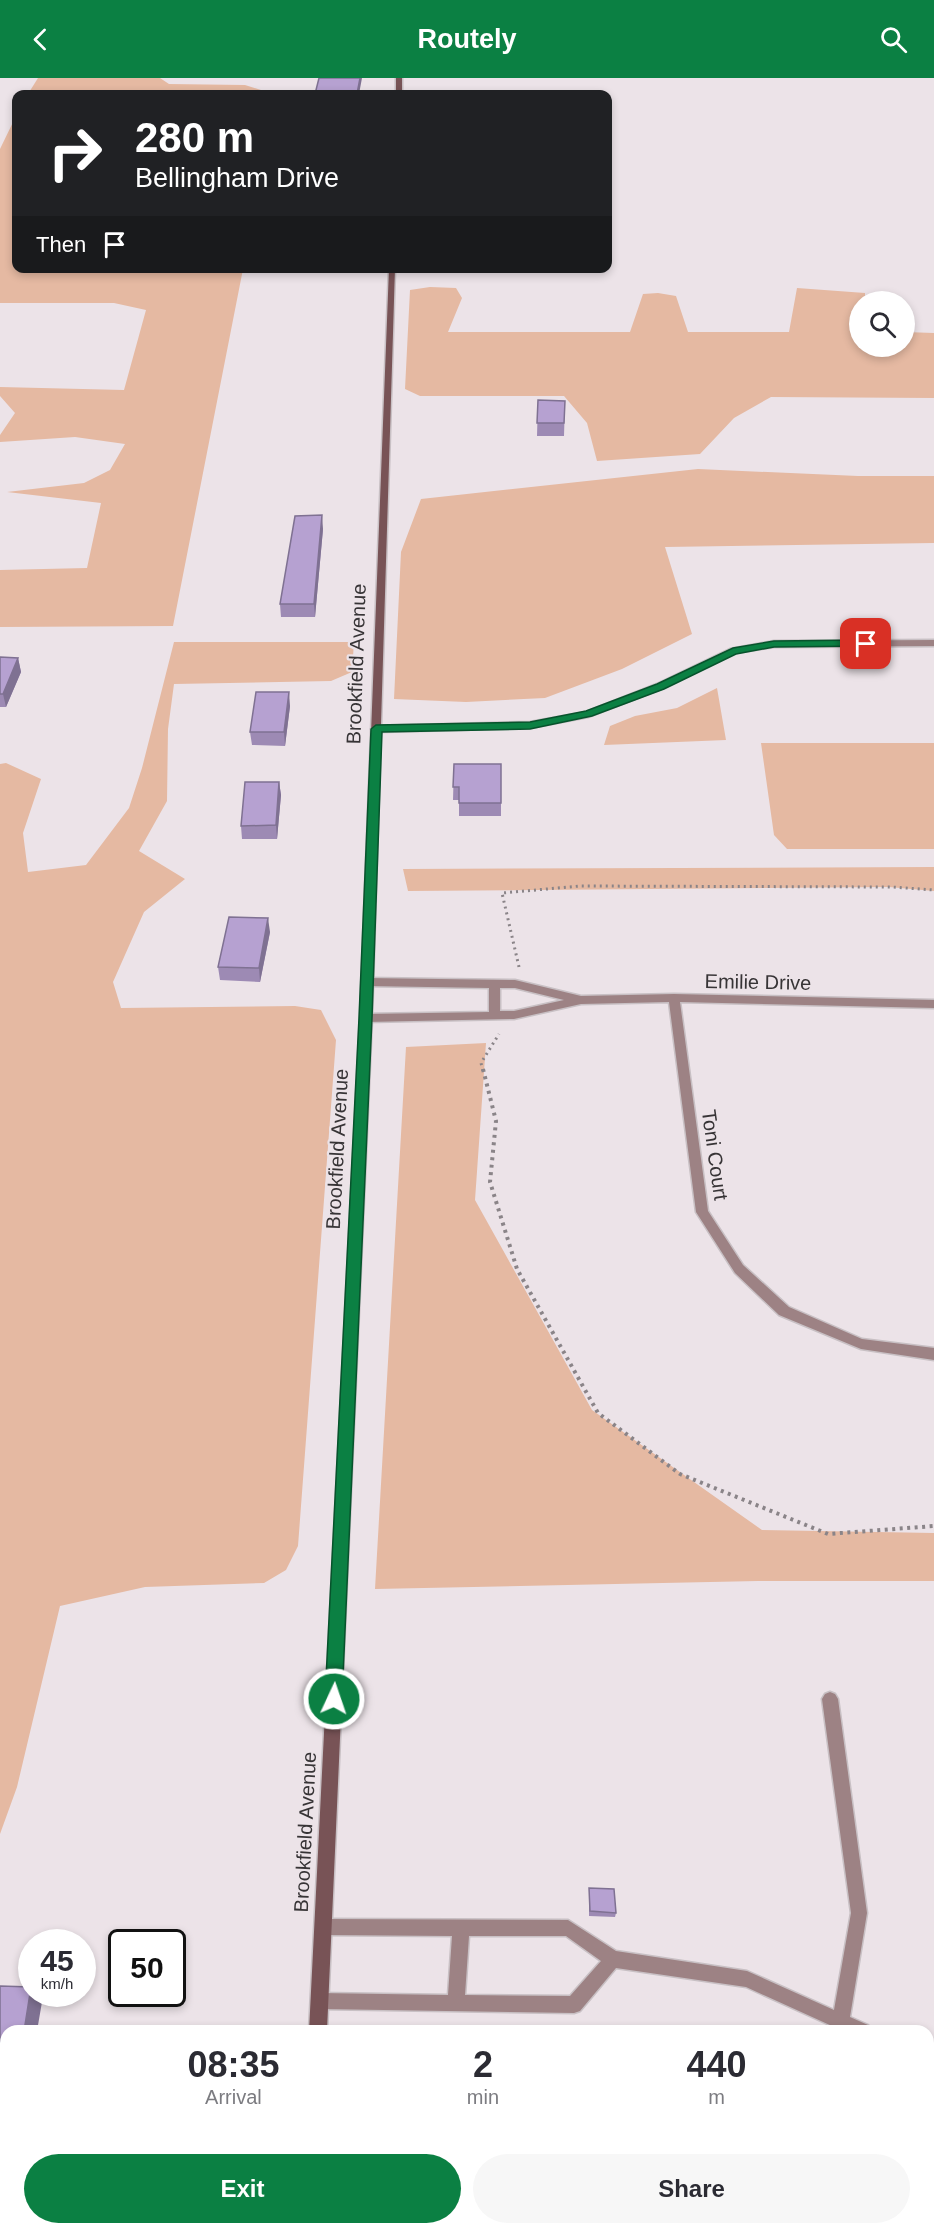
<!DOCTYPE html>
<style>
:root{--surface:#fff;--page:#f7f7f7;--text:#2b2b33;--muted:#7c7c81;--accent:#0b8043}
body{margin:0;font-family:Helvetica,sans-serif;background:var(--page);color:var(--text);height:100vh;display:flex;flex-direction:column;font-size:22px;white-space:nowrap}
*{box-sizing:border-box;margin:0}
p{font-size:20px;color:var(--muted)}
.icon{flex:none;width:33px;height:33px;fill:none;stroke:currentColor;stroke-width:2;stroke-linecap:round;stroke-linejoin:round}
.map{position:relative;flex:1;overflow:hidden}
.sheet{position:absolute;left:0px;top:1947px;width:934px;height:210px;display:flex;flex-direction:column;background:var(--surface);border-radius:18px 18px 0 0;box-shadow:0 3px 9px #0003}
.sheet>*{flex:none}
.banner{position:absolute;left:12px;top:12px;width:600px;height:183px;border-radius:12px;box-shadow:0 3px 9px #0003;background:#202124;color:#fff;overflow:hidden}
.controls{position:absolute;left:849px;top:213px;display:grid;gap:12px}
.controls a{display:grid;place-items:center;width:66px;height:66px;border-radius:50%;background:var(--surface);box-shadow:0 3px 9px #0003;font-size:30px}
.speed{position:absolute;left:18px;top:1851px;display:flex;gap:12px;font-size:30px;font-weight:700;text-align:center}
.speed>*{display:grid;place-content:center;width:78px;height:78px;border-radius:50%;background:var(--surface);box-shadow:0 3px 9px #0003;line-height:1}
.speed small{font-size:15px;font-weight:400}
.speed .limit{border:3px solid #111;border-radius:9px;background:#fff;color:#111}
.pin{position:absolute;display:grid;place-items:center;width:51px;height:51px;color:#fff;margin:-26px;border-radius:12px;box-shadow:0 3px 9px #0006}
.me{position:absolute;width:66px;margin:-33px;rotate:3deg;stroke-linejoin:round;filter:drop-shadow(0 0 4px #0008)}
.turn{display:flex;align-items:center;gap:21px;height:126px;padding:0 24px;font-size:27px}
.turn .icon{width:78px;height:78px;stroke-width:2.5}
.turn b{display:block;font-size:42px;line-height:51px}
.then{display:flex;align-items:center;height:57px;padding:0 24px;background:#0003;gap:12px;font-size:22px}
.eta{display:flex;justify-content:space-evenly;align-items:center;height:102px;text-align:center}
.eta b{font-size:36px;font-weight:700;line-height:42px}
.button{display:flex;gap:12px;margin-top:auto;padding:12px 24px}
.button a{flex:1;height:69px;border-radius:36px;background:var(--accent);color:#fff;font-size:24px;font-weight:700;line-height:69px;text-align:center}
.button a+a{background:var(--page);color:var(--text)}
header{display:flex;justify-content:space-between;align-items:center;height:78px;padding:0 24px;background:var(--accent);color:#fff;font-size:27px;font-weight:700}
.map>svg:first-child{display:block}
.green{fill:#e5b9a2}
.lines{fill:none;stroke-linecap:round;stroke-linejoin:round}
.lane-casing{stroke:#c8c0c4;stroke-width:3}
.street-casing{stroke:#c8c0c4;stroke-width:3}
.secondary-casing{stroke:#c8c0c4;stroke-width:3}
.path-far1{stroke:#8a8488;stroke-width:3;stroke-dasharray:2 4;stroke-linecap:butt}
.path{stroke:#8a8488;stroke-width:4;stroke-dasharray:3 4.5;stroke-linecap:butt}
.lane{fill:#9d8284;fill-rule:evenodd}
.street{fill:#9d8284;fill-rule:evenodd}
.secondary{fill:#785356;fill-rule:evenodd}
.wall{fill:#9d8ab4}
.shaded-wall{fill:#7f7192}
.building{fill:#b6a1d1;stroke:#7f7192;stroke-width:1.5}
.route{fill:#0b8043;stroke:#07532c;stroke-width:1.5}
.labels{text-anchor:middle;dominant-baseline:central;stroke-width:4.5;stroke-linejoin:round;paint-order:stroke}
.street-label{font-size:20px;fill:#373436;stroke:#ece3e8}
</style>
<header><svg class="icon" aria-label="back" viewBox="0 0 24 24"><path d="M15 5l-7 7 7 7"/></svg>Routely<svg class="icon" aria-label="search" viewBox="0 0 24 24"><circle cx="10" cy="10" r="6"/><path d="M15 15l6 6"/></svg></header>
<div class="map">
<svg width="934" height="2157" viewBox="0 0 934 2157">
<rect width="100%" height="100%" fill="#ece3e8"/>
<path class="green" d="M38 0H160L169 6 245 7 261 12 263 16H28Z
M16 38V190L243 191 173 548 0 549V492L87 490 101 425 7 414 84 405 110 392 125 366 75 359 0 364V357L15 335 0 318V309L124 312 146 232 114 225H0V71Z
M430 209 456 210 462 220 448 254H630L643 216 658 215 676 218 688 254H789L797 210 865 215V223L860 224V268H904L905 254 934 255V320L771 319 734 340 700 376 597 383 587 345 564 318H420L405 311 410 212Z
M698 391 858 398H934V465L665 469 692 556 622 591 545 620 466 624 394 621 401 474 421 421Z
M174 564H354L352 594 331 603 174 606 168 651 167 723 139 773 185 801 144 834 113 904 121 930 295 928 321 932 336 962 298 1468 286 1492 264 1505 145 1509 60 1528 17 1709 0 1756V686L6 685 41 701 23 755 28 794 86 787 129 730 142 690Z
M717 610 726 662 604 667 610 648 635 638 677 630Z
M761 665H934V771H787L774 757Z
M934 789V813L889 809 408 813 403 791Z
M486 965 475 1122 592 1332 762 1452 934 1455V1503H758L375 1511 406 969Z
M929 2149H934V2157H536L538 2152 928 2151Z"/>
<g class="lines">
<defs>
<path id="lane" d="M934 2088V2106L928 2107V2089Z"/>
<path id="street" d="M934 562V568L774 569 735 575 663 610 588 639 530 650 376 654 371 651 376 648 530 644 586 634 657 606 730 571 774 563Z
M367 900 515 902 581 918 674 916 934 922V930L680 924 708 1133 743 1187 789 1229 862 1261 934 1270V1282L861 1271 779 1237 735 1195 696 1134 669 924 581 926 514 941 366 944 360 940 366 936 489 934V910L367 908 362 904ZM500 910H515L564 922 514 933H500Z
M830 1614 835 1616 838 1621 867 1835 850 1939 868 1947 871 1953H843L746 1909 616 1890 580 1933 574 1935 320 1931 314 1929 312 1923 314 1917 320 1915 448 1917 452 1858 323 1857 317 1855 315 1849 317 1843 323 1841 568 1842 616 1873 747 1893 834 1932 851 1835 822 1621 825 1616ZM469 1858H566L601 1883 570 1918 465 1917Z
M928 1975 934 1976V1994L928 1992Z"/>
<path id="secondary" d="M396 0H402V16H396Z
M389 190H395L372 940 327 1953H309L360 940Z
M300 2151H318L317 2157H299Z"/>
</defs>
<use href="#lane" class="lane-casing"/>
<use href="#street" class="street-casing"/>
<use href="#secondary" class="secondary-casing"/>
<path class="path-far1" d="M519 889 502 815 580 808 892 809 934 812
M483 993 481 985 499 956"/>
<path class="path" d="M483 991 496 1043 490 1104 517 1191 598 1335 680 1396 828 1456 934 1448"/>
<use href="#lane" class="lane"/>
<use href="#street" class="street"/>
<use href="#secondary" class="secondary"/>
</g>
<path class="wall" d="M538 322 565 323 564 358H537Z
M323 451 315 539H281L280 526Z
M0 579 18 580 21 594 6 629H0Z
M290 628 285 668 252 667 250 654Z
M454 686 501 725V738H459V722H453Z
M279 704 281 717 277 761H242L241 748Z
M270 854 260 904 220 902 218 889Z
M589 1810 616 1835 615 1839 589 1838Z
M0 1908 32 1916H36L42 1924 6 1953V2063H0Z"/>
<path class="shaded-wall" d="M360 0H362L359 16H357Z
M322 437 323 451 315 539 314 526Z
M18 580 21 594 6 629 3 616Z
M289 614 290 628 285 668 284 654Z
M279 704 281 717 277 761 276 747Z
M268 840 270 854 260 904 259 890Z
M31 1909 32 1916H36L42 1924 37 1953H24Z"/>
<path class="building" d="M319 0H360L357 16H315Z
M538 322 565 323 564 345H537Z
M322 437 314 526H280L295 438Z
M0 579 18 580 3 616H0Z
M256 614H289L284 654H250Z
M454 686H501V725H459V709H453Z
M245 704H279L276 747 241 748Z
M229 839 268 840 259 890 218 889Z
M589 1810 614 1811 616 1835 590 1833Z
M0 1908 31 1909 24 1953H6V2052L0 2051Z"/>
<path class="route" d="M866 562 871 566 869 568 774 569 736 576 664 611 592 638 530 651 382 654 372 940 342 1621 340 1627 334 1630 328 1627 325 1621 359 940 371 651 376 647 530 644 586 633 657 606 733 570 774 563Z"/>
<g class="labels">
<g class="street-label">
<text transform="translate(356 586) rotate(-88)">Brookfield Avenue</text>
<text transform="translate(758 904) rotate(1)">Emilie Drive</text>
<text transform="translate(337 1071) rotate(-87)">Brookfield Avenue</text>
<text transform="translate(715 1077) rotate(82)">Toni Court</text>
<text transform="translate(305 1754) rotate(-87)">Brookfield Avenue</text>
</g>
</g>
</svg>
<div class="controls">
<a><svg class="icon" aria-label="search" viewBox="0 0 24 24"><circle cx="10" cy="10" r="6"/><path d="M15 15l6 6"/></svg></a>
</div>
<div class="speed"><div>45<small>km/h</small></div><div class="limit">50</div></div>
<div class="pin" style="left:866px;top:566px;background:#d93025"><svg class="icon" aria-label="arrive" viewBox="0 0 24 24"><path d="M6 21V4h12l-3 4 3 4H6"/></svg></div>
<svg class="me" style="left:334px;top:1621px" viewBox="-20 -20 40 40"><circle r="17" fill="#0b8043" stroke="#fff" stroke-width="3"/><path d="M0-11L8 9 0 5-8 9z" fill="#fff"/></svg>
<div class="banner">
<div class="turn"><svg class="icon" aria-label="right" viewBox="0 0 24 24"><path d="M7 20v-9h11M14 6l5 5-5 5"/></svg><div><b>280 m</b>Bellingham Drive</div></div>
<div class="then">Then<svg class="icon" aria-label="arrive" viewBox="0 0 24 24"><path d="M6 21V4h12l-3 4 3 4H6"/></svg></div>
</div>
<section class="sheet">
<div class="eta">
<div><b>08:35</b><p>Arrival</p></div>
<div><b>2</b><p>min</p></div>
<div><b>440</b><p>m</p></div>
</div>
<div class="button"><a>Exit</a><a>Share</a></div>
</section>
</div>
